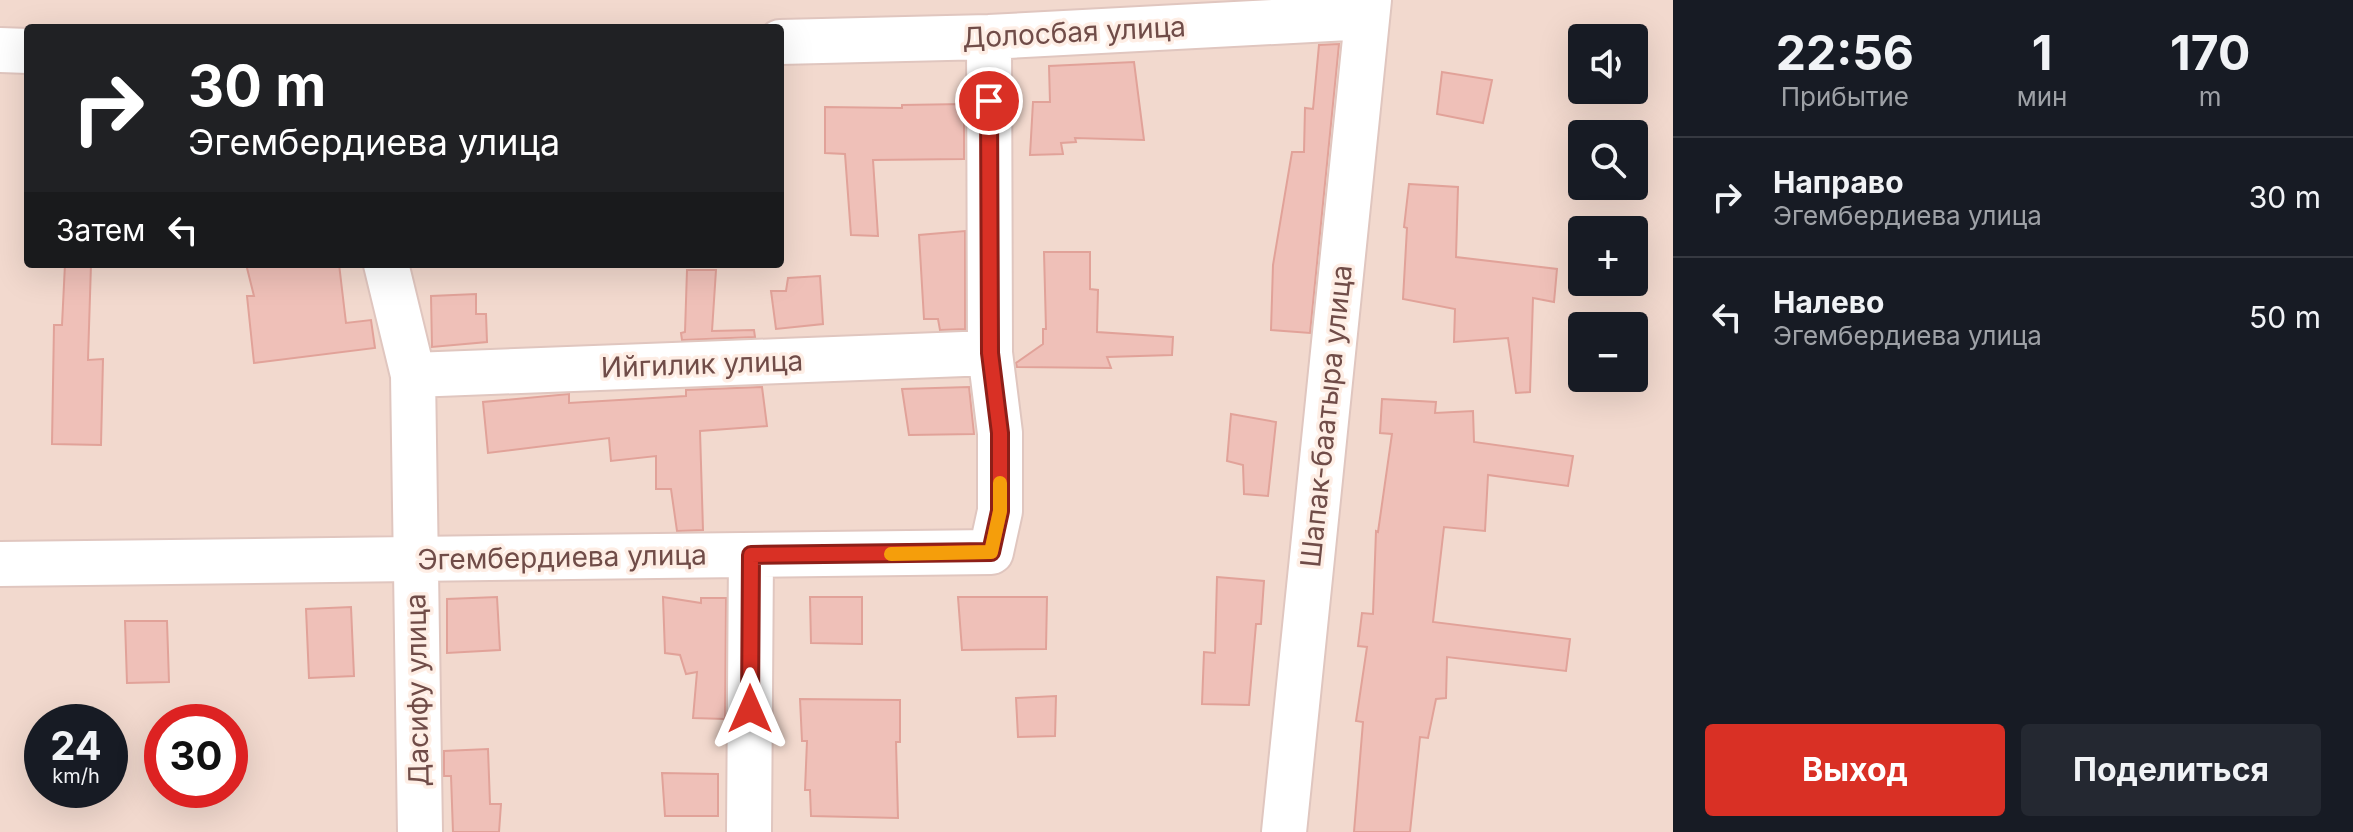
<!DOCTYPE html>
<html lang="ru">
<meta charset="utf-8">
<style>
:root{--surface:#171b24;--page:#242831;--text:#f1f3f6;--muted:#9ea1a6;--line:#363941;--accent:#d93025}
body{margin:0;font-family:Inter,sans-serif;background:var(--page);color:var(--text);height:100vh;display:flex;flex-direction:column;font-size:30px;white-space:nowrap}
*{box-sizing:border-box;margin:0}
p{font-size:26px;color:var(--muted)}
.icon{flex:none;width:44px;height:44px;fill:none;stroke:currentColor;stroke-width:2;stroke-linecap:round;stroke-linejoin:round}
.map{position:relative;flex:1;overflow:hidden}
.drawer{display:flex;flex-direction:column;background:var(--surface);width:680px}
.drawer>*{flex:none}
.banner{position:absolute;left:24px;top:24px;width:760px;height:244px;border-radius:8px;box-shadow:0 8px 32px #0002;background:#202124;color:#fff;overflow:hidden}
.buttons{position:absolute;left:1568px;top:24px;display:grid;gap:16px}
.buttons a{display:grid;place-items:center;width:80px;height:80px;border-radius:8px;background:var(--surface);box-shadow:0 8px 32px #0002;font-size:40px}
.speed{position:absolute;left:24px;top:704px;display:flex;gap:16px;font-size:40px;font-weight:700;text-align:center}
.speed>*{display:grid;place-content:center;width:104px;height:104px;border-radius:50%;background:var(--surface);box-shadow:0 8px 32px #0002;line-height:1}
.speed small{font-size:20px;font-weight:400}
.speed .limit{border:12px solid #d22;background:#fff;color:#111}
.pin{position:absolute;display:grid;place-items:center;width:68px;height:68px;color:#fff;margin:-34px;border:4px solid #fff;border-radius:50%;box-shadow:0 2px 8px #0007}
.me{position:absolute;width:88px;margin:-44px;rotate:0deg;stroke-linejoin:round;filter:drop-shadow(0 0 6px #0008)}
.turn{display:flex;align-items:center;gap:28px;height:168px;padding:0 32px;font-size:36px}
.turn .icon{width:104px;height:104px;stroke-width:2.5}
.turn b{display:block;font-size:56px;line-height:68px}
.then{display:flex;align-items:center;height:76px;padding:0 32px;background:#0003;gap:16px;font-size:30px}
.eta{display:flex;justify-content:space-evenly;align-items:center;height:136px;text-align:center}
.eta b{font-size:48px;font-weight:700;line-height:56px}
.cta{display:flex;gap:16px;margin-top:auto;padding:16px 32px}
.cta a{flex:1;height:92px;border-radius:8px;background:var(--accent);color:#fff;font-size:32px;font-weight:700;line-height:92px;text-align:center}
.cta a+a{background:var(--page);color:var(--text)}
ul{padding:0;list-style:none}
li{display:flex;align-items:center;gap:24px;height:120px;padding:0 32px;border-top:2px solid var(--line)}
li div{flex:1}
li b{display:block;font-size:30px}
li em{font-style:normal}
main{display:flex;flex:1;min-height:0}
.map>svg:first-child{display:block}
.residential{fill:#f2d9ce;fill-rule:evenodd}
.building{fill:#efc0b8;stroke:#e1a299;stroke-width:2}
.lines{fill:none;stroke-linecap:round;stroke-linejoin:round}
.minor-casing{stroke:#e0c6bf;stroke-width:48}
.minor{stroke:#fff;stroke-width:44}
.route-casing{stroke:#8d1f18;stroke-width:20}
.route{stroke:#d93025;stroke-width:14}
.slow{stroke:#f59e0b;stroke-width:14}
.labels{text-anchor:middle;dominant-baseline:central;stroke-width:7;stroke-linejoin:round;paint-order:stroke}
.street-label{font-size:28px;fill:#704c48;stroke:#feeee5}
</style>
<main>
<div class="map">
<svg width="1673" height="832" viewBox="0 0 1673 832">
<rect width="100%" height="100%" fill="#fbe9e0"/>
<path class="residential" d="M0 0H1673V832H0ZM28 28H780V264H28ZM1582 38H1634V90H1582ZM1582 134H1634V186H1582ZM1582 230H1634V282H1582ZM1582 326H1634V378H1582ZM42 722H110V790H42ZM162 722H230V790H162Z"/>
<path class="building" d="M1339 44 1310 333 1271 330 1273 265 1292 152H1304L1305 108 1313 109 1319 45Z
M1134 62 1144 140 1075 138 1076 142 1061 143 1063 154 1030 155 1033 102H1050L1049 66Z
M1442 72 1492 80 1483 123 1437 114Z
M964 104V159L873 160 878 236 851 235 845 154 825 153V107L902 108V105Z
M1409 184 1458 187 1456 257 1557 269 1554 302 1533 298 1530 392 1516 393 1508 338 1454 342 1455 309 1403 299 1407 228 1404 227Z
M965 231V329L940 330 938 319H924L919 235Z
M1044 252H1090V289L1098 290 1097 332 1173 337 1172 355 1107 357 1111 368 1017 367 1016 363 1043 344V329H1046Z
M65 264H91L88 360 103 359 101 445 52 444 54 325H62Z
M246 264H339L346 323 371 320 375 348 254 363 247 296H254Z
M687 270H716L712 331 754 330 755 337 682 340 681 333 685 332Z
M820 276 823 324 776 329 771 291H786L788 278Z
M476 294V314H486L487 342 432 347 431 296Z
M762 387 767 426 700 431 703 530 677 531 671 489H656V456L611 461 609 438 488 453 483 402 569 394V403L686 396V390Z
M969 387 974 434 909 435 902 389Z
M1382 399 1436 402 1435 413 1473 411 1474 442 1573 456 1568 486 1488 475 1485 531 1444 527 1433 622 1570 639 1566 671 1447 657 1446 698 1436 699 1428 738 1420 737 1410 832H1354L1363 722 1356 721 1367 647 1358 646 1362 613 1373 614 1376 531 1378 532 1392 434 1380 433Z
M1231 414 1276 422 1268 496 1244 494 1243 465 1227 461Z
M1217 577 1264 581 1261 624H1256L1249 705 1202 704 1204 652 1215 653Z
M497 597 500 650 447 653V599Z
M663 597 701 603V598H726L725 719 693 718 697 672 686 674 680 655 665 653Z
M810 597H862V644L811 643Z
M958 597H1047L1046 649 962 650Z
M351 607 354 676 309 678 306 609Z
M125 621H167L169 682 127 683Z
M1056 696 1055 736 1018 737 1016 698Z
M800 699 900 700V742H896L898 818 811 816 810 790H805L807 741H802Z
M488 749 490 804H501L499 832H453L451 776H444V751Z
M662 773 718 774V816H665Z"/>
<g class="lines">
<defs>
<path id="minor" d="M780 42 989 37 1367 17
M0 50 28 51
M386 264 413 375 420 832
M413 375 990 353
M0 564 991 552 1000 511V433L990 353 989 37
M749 832 751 555
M1284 832 1369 0"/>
</defs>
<use href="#minor" class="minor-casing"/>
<use href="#minor" class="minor"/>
</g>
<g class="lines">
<defs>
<path id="route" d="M750 709 751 555 991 552 1000 511V433L990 353 989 101"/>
</defs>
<use href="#route" class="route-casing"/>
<use href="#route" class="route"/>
<path class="slow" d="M891 554 991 552 1000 511V483"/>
</g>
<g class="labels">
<g class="street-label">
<text transform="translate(1074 32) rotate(-3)">Долосбая улица</text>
<text transform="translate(702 364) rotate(-2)">Ийгилик улица</text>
<text transform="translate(1326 416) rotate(-84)">Шапак-баатыра улица</text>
<text transform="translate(562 557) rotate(-1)">Эгембердиева улица</text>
<text transform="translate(417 690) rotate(-91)">Дасифу улица</text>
</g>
</g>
</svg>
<div class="buttons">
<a><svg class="icon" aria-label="sound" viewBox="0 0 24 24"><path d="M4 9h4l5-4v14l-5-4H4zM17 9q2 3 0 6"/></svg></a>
<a><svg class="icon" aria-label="search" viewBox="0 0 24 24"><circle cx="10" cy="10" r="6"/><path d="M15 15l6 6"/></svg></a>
<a>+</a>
<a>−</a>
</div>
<div class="speed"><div>24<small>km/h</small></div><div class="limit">30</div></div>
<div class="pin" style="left:989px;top:101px;background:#d93025"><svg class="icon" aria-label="arrive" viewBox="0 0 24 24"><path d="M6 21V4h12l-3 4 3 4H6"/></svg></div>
<svg class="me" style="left:750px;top:709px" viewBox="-20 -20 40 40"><path d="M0-17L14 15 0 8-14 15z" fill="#d93025" stroke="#fff" stroke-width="4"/></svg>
<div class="banner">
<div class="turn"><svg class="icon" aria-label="right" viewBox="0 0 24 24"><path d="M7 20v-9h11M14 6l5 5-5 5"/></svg><div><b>30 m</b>Эгембердиева улица</div></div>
<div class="then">Затем<svg class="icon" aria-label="left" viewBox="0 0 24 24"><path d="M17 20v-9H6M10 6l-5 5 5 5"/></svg></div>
</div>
</div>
<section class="drawer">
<div class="eta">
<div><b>22:56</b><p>Прибытие</p></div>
<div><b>1</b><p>мин</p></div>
<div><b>170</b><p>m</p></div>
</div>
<ul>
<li><svg class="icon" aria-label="right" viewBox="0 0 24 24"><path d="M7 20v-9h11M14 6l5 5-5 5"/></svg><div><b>Направо</b><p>Эгембердиева улица</p></div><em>30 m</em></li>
<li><svg class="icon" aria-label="left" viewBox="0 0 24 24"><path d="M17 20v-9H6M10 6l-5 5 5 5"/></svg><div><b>Налево</b><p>Эгембердиева улица</p></div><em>50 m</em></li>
</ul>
<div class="cta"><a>Выход</a><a>Поделиться</a></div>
</section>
</main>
